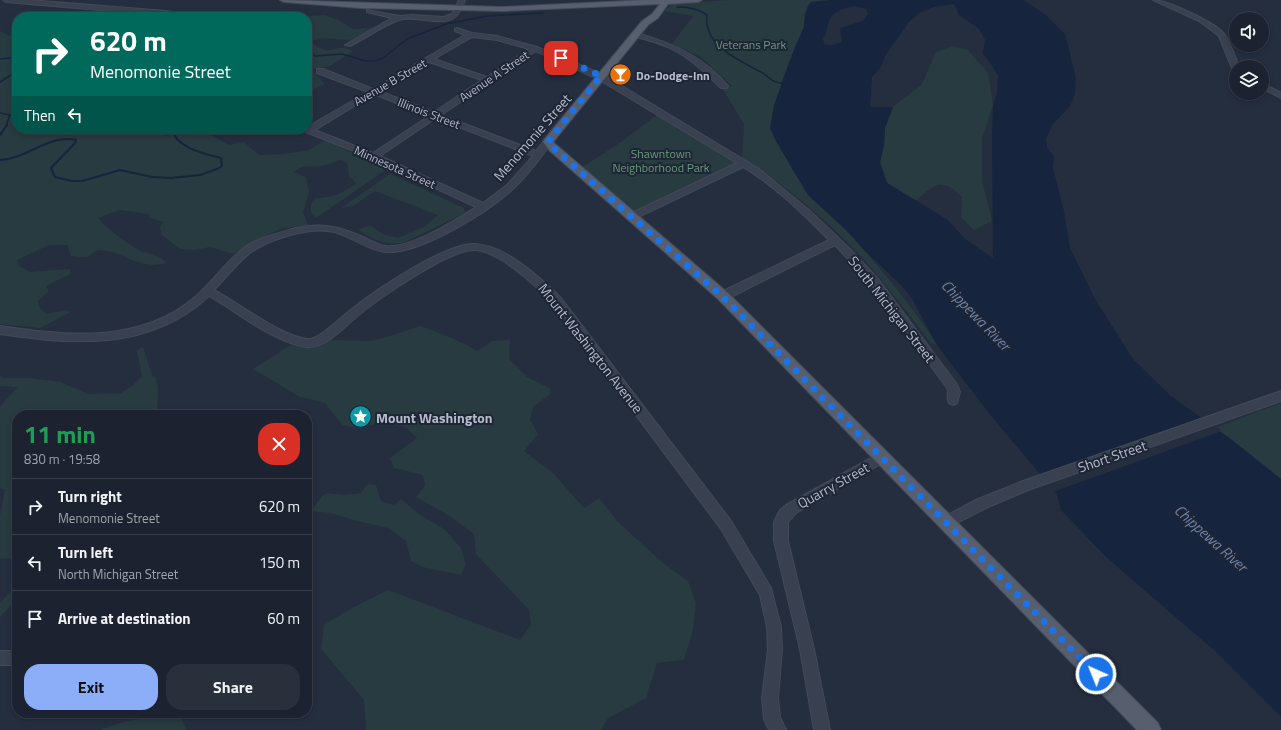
<!DOCTYPE html>
<meta charset="utf-8">
<style>
:root{--surface:#1c222f;--page:#292f3b;--text:#f1f3f6;--muted:#a0a4aa;--line:#3a3f4b;--accent:#8cadf8}
body{margin:0;font-family:"Titillium Web",sans-serif;background:var(--page);color:var(--text);height:100vh;display:flex;flex-direction:column;font-size:15px;white-space:nowrap}
*{box-sizing:border-box;margin:0}
p{font-size:13px;color:var(--muted)}
.icon{flex:none;width:22px;height:22px;fill:none;stroke:currentColor;stroke-width:2;stroke-linecap:round;stroke-linejoin:round}
.map{position:relative;flex:1;overflow:hidden}
.details{position:absolute;left:12px;top:410px;width:300px;height:308px;display:flex;flex-direction:column;background:var(--surface);border-radius:16px;box-shadow:0 2px 6px #0003,0 0 0 1px var(--line)}
.details>*{flex:none}
.banner{position:absolute;left:12px;top:12px;width:300px;height:122px;border-radius:16px;box-shadow:0 2px 6px #0003,0 0 0 1px var(--line);background:#00695c;color:#fff;overflow:hidden}
.tools{position:absolute;left:1229px;top:12px;display:grid;gap:8px}
.tools a{display:grid;place-items:center;width:40px;height:40px;border-radius:50%;background:var(--surface);box-shadow:0 2px 6px #0003,0 0 0 1px var(--line);font-size:20px}
.pin{position:absolute;display:grid;place-items:center;width:34px;height:34px;color:#fff;margin:-17px;border-radius:8px;box-shadow:0 2px 6px #0006}
.me{position:absolute;width:44px;margin:-22px;rotate:316deg;stroke-linejoin:round;filter:drop-shadow(0 0 3px #0008)}
.turn{display:flex;align-items:center;gap:14px;height:84px;padding:0 12px;font-size:18px}
.turn .icon{width:52px;height:52px;stroke-width:2.5}
.turn b{display:block;font-size:28px;line-height:34px}
.then{display:flex;align-items:center;height:38px;padding:0 12px;background:#0003;gap:8px;font-size:15px}
.round{display:grid;place-items:center;flex:none;width:42px;height:42px;border-radius:16px;background:var(--page)}
.head{display:flex;align-items:center;justify-content:space-between;height:68px;padding:0 12px}
h1{font-size:24px;font-weight:700;line-height:30px;color:#1e9e55}
.cta{display:flex;gap:8px;margin-top:auto;padding:8px 12px}
.cta a{flex:1;height:46px;border-radius:16px;background:var(--accent);color:#111;font-size:16px;font-weight:700;line-height:46px;text-align:center}
.cta a+a{background:var(--page);color:var(--text)}
ul{padding:0;list-style:none}
li{display:flex;align-items:center;gap:12px;height:56px;padding:0 12px;border-top:1px solid var(--line)}
li div{flex:1}
li b{display:block;font-size:15px}
li em{font-style:normal}
.map>svg:first-child{display:block}
.green{fill:#273b40}
.water{fill:#17243e;fill-rule:evenodd}
.pier{fill:#252e3f}
.lines{fill:none;stroke-linecap:round;stroke-linejoin:round}
.stream-far1{stroke:#17243e;stroke-width:1.5}
.stream{stroke:#17243e;stroke-width:2}
.minor-casing{stroke:#424958;stroke-width:2}
.major-casing{stroke:#424958;stroke-width:2}
.minor{fill:#39404f;fill-rule:evenodd}
.major{fill:#575f6f;fill-rule:evenodd}
.route{stroke:#1a73e8;stroke-width:7;stroke-dasharray:0 12.6}
.labels{text-anchor:middle;dominant-baseline:central;stroke-width:4;stroke-linejoin:round;paint-order:stroke}
.far-park-label{font-size:12px;fill:#6c9b7b;stroke:#1e2534}
.far-poi-label{font-size:12px;font-weight:bold;fill:#b5bbca;stroke:#1e2534;text-anchor:start}
.far-street-label{font-size:12px;fill:#b5bbca;stroke:#1e2534}
.street-label{font-size:14px;fill:#b5bbca;stroke:#1e2534}
.poi-label{font-size:14px;font-weight:bold;fill:#b5bbca;stroke:#1e2534;text-anchor:start}
.water-label{font-size:15px;font-style:italic;fill:#6e82a9;stroke:#1e2534}
</style>
<div class="map">
<svg width="1281" height="730" viewBox="0 0 1281 730">
<rect width="100%" height="100%" fill="#252e3f"/>
<path class="green" d="M729 0H833H828L804 21V27L782 80 780 89 789 163 793 171C843 227 897 282 937 345L931 343C908 313 885 283 860 255 825 219 785 184 742 159L744 124 722 88 732 86 701 57 672 44 693 16 664 11 673 4Z
M325 15 340 21 353 29 373 28 371 31 350 40 319 38 311 42C316 46 325 52 332 50 340 48 345 45 352 52L330 66 313 69 315 74 325 84 307 92V17H289Z
M0 31 17 39V129H163L164 136 184 132H205L229 145 244 142 259 155 284 154 309 150 325 140 382 167 384 171 316 218 311 212V204L316 198C332 198 344 193 356 183L349 176 347 163 340 160 323 166 302 167 294 172 306 177 309 192 303 213 308 225 281 229 260 238 233 254 211 247 193 250 180 249 161 234 160 226 164 222 150 218 148 214 120 210 98 218C107 229 129 245 141 251 151 255 160 255 166 263 138 271 125 251 100 250 95 250 92 255 87 257 82 258 76 256 71 256L67 245H49L17 260 19 266 30 272 70 269V274L46 286 49 291 38 301 39 306 46 314 66 310 71 312 40 328 0 324Z
M952 46 968 50 988 73 993 105 982 138V181L992 221 974 230 961 217 962 197C942 177 934 184 916 201L887 183 880 162 884 145 885 128 893 107 922 84 936 52Z
M661 112 744 163 631 217 581 168 621 142Z
M390 174 464 208 465 213 403 243C387 245 372 240 359 230 373 221 373 229 385 235 389 236 394 237 398 238L424 227 438 215 375 191 353 206 341 208Z
M420 326C440 333 459 340 477 351L492 341 510 340 509 359 527 377 550 388V394L533 407 530 420 538 434 524 451 553 473 584 508 599 498 617 521 663 563 688 581 696 603 693 630 684 660 657 663 646 698 608 718 601 730H366L364 700 321 649 324 625 350 609 388 590 520 640 531 625 529 610 476 554 474 534 448 515 416 497 425 486 423 475 394 468 390 458 417 438 407 428 386 422 357 428 342 425 325 403 300 397 253 369 291 345 306 347 319 345 330 340 371 341 397 334Z
M143 347 152 375 156 378 158 389 157 415H17V558L0 559V515L5 490 0 488V406L18 387 0 386V376L4 378H29L61 382 88 394 121 393 133 385 142 376 137 350Z
M1281 403V479L1215 428Z
M367 484 376 485 381 501 394 505 401 499 419 514 444 529 461 548 466 564 461 575 422 567 411 561 406 541 388 528 353 520 331 513 311 511 322 496 327 493 344 495 361 493Z
M17 584V599L0 617V603Z
M169 713H180L186 730H100L120 723Z"/>
<path class="water" d="M833 0H1024L1047 16 1065 34 1076 78 1075 94 1070 106 1053 124 1046 139 1047 147 1054 157 1053 168 1064 211 1070 248 1095 299 1133 359 1171 396 1232 440 1281 479V717L1216 652 1106 557 1061 510 1057 494 996 422 955 369 937 345 911 297 901 285 865 251 846 230 808 195 777 143 770 128 774 105 795 47 804 27 805 14 808 6 811 2 818 1ZM954 4 959 15 978 28 985 39 983 53 998 75 997 94 993 105 992 138 993 258 965 239 948 220 887 183 880 162 884 145 885 128 893 107H870L872 77 880 68 885 56 909 22 919 13 934 7ZM855 6 866 9 868 14 863 21 840 28 842 42 832 45 824 44 823 38C827 34 826 32 827 27 832 10 840 10 855 6Z"/>
<path class="pier" d="M1203 417 1222 431 1053 492 1039 475Z"/>
<g class="lines">
<path class="stream-far1" d="M677 7C688 7 698 8 707 15 703 45 737 59 759 71 764 73 767 77 772 80 775 82 780 83 784 84
M307 52 315 56 342 54 366 61H374L383 58 407 39 446 24 487 16 543 13
M0 59 10 58 17 60
M0 82 17 71
M0 113 10 115 6 126"/>
<path class="stream" d="M0 135 7 125
M0 160C26 159 50 134 76 140L75 143 51 168 55 177 72 181H82L120 170 152 177 171 178 200 175 217 169 222 166 221 158C205 154 176 148 172 129"/>
<defs>
<path id="minor" d="M3 0H29L166 11 195 15 198 17H181L6 2Z
M459 0H465C463 5 461 10 458 14 446 30 416 14 399 20 382 26 366 38 350 46L345 45 392 18 367 12V10L399 16 412 15 444 17 453 13Z
M1153 0C1167 0 1217 23 1225 35 1231 44 1235 57 1239 67H1236V70L1232 68 1219 36 1199 21Z
M457 28 472 33 497 36 537 47 604 75 759 169 809 210 852 251 879 280 956 383 960 392 957 403 953 405 949 403C946 398 949 393 947 388L871 284 835 245 727 299H719L718 296 719 293 829 240C803 214 775 186 743 167L634 219H628L626 217 628 215 737 163 598 79 536 51 441 115 536 151 545 140H551V144C539 159 528 175 514 188 490 211 419 255 385 252 369 251 351 236 334 232 311 226 269 239 250 253 237 263 226 278 214 290 238 303 284 338 308 339 320 339 339 319 348 312 373 292 444 243 475 244 505 245 541 278 561 298L731 521 771 588 781 627 782 650 778 698 780 717 786 730H769L764 719 762 698 768 650 767 627 760 595 721 529 553 304C538 287 498 250 474 250 448 250 375 301 354 319 342 329 325 348 308 347 277 345 236 311 209 296 150 351 74 345 0 334V326C65 336 139 344 194 298 212 283 226 261 245 247 260 237 279 233 296 228 320 222 341 227 363 237 370 240 378 245 386 246 410 249 456 220 476 207L371 158 306 132 303 129H307V127L368 92 317 73V69H323L373 89 465 35 455 31V29ZM472 37 497 40 529 49 487 77 434 59ZM429 62 482 80 434 112 379 91ZM374 94 429 116 373 153 315 130ZM436 118 533 156 507 185 483 203 380 156Z
M636 33C671 42 704 57 728 86L727 88H721C706 74 691 58 672 49 660 43 647 40 634 36L633 35Z
M1262 83 1281 93V98L1262 88Z
M1281 391V401L1031 489 988 507 947 528 942 526 940 522 942 518 978 499 1023 481Z
M882 452 886 453 888 457 886 461 796 513 788 522V541L814 649 830 730H814L800 649 774 541V522L780 510 786 505Z
M0 651H17V665H0Z"/>
<path id="major" d="M280 0 502 7 646 0H702L698 2 668 4 658 18 648 25 553 142 728 293 1158 723 1161 730H1137L718 299 550 151 543 142 544 140 642 21 652 14 660 4 502 11 361 8 284 2Z"/>
</defs>
<use href="#minor" class="minor-casing"/>
<use href="#major" class="major-casing"/>
<use href="#minor" class="minor"/>
<use href="#major" class="major"/>
</g>
<g class="lines">
<path class="route" d="M561 58 601 76 548 142 550 145 722 296 1096 674"/>
</g>
<defs>
<symbol id="bar-disc" viewBox="-11 -11 22 22"><circle r="9.5" fill="#e8710a" stroke="#1e2534"/><path d="M-6-5H6L.8 .8V4.5H3.5V6h-7V4.5H-.8V.8Z" fill="#fff"/></symbol>
<symbol id="sight-disc" viewBox="-11 -11 22 22"><circle r="9.5" fill="#0f9aa8" stroke="#1e2534"/><path d="M0-6L1.8-2.2L6-1.7L2.9 1.2L3.7 5.4L0 3.3L-3.7 5.4L-2.9 1.2L-6-1.7L-1.8-2.2Z" fill="#fff"/></symbol>
</defs>
<g fill-rule="evenodd">
<use href="#bar-disc" x="608" y="62" width="25" height="25"/>
<use href="#sight-disc" x="348" y="404" width="25" height="25"/>
</g>
<g class="labels">
<g class="far-park-label">
<text x="751" y="44">Veterans Park</text>
<text x="661" y="153">Shawntown<tspan x="661" dy="14">Neighborhood Park</tspan></text>
</g>
<g class="far-poi-label">
<text x="636" y="75">Do-Dodge-Inn</text>
</g>
<g class="far-street-label">
<text transform="translate(494 76) rotate(-34)">Avenue A Street</text>
<text transform="translate(390 82) rotate(-30)">Avenue B Street</text>
<text transform="translate(429 113) rotate(21)">Illinois Street</text>
<text transform="translate(395 167) rotate(24)">Minnesota Street</text>
</g>
<g class="street-label">
<text transform="translate(532 137) rotate(-49)">Menomonie Street</text>
<text transform="translate(892 309) rotate(52)">South Michigan Street</text>
<text transform="translate(591 348) rotate(52)">Mount Washington Avenue</text>
<text transform="translate(1112 456) rotate(-19)">Short Street</text>
<text transform="translate(833 485) rotate(-29)">Quarry Street</text>
</g>
<g class="poi-label">
<text x="376" y="417">Mount Washington</text>
</g>
<g class="water-label">
<text transform="translate(976 315) rotate(46)">Chippewa River</text>
<text transform="translate(1211 538) rotate(42)">Chippewa River</text>
</g>
</g>
</svg>
<div class="tools">
<a><svg class="icon" aria-label="sound" viewBox="0 0 24 24"><path d="M4 9h4l5-4v14l-5-4H4zM17 9q2 3 0 6"/></svg></a>
<a><svg class="icon" aria-label="layers" viewBox="0 0 24 24"><path d="M12 4l9 5-9 5-9-5zM3 14l9 5 9-5"/></svg></a>
</div>
<div class="pin" style="left:561px;top:58px;background:#d93025"><svg class="icon" aria-label="arrive" viewBox="0 0 24 24"><path d="M6 21V4h12l-3 4 3 4H6"/></svg></div>
<svg class="me" style="left:1096px;top:674px" viewBox="-20 -20 40 40"><circle r="17" fill="#1a73e8" stroke="#fff" stroke-width="3"/><path d="M0-11L8 9 0 5-8 9z" fill="#fff"/></svg>
<div class="banner">
<div class="turn"><svg class="icon" aria-label="right" viewBox="0 0 24 24"><path d="M7 20v-9h11M14 6l5 5-5 5"/></svg><div><b>620 m</b>Menomonie Street</div></div>
<div class="then">Then<svg class="icon" aria-label="left" viewBox="0 0 24 24"><path d="M17 20v-9H6M10 6l-5 5 5 5"/></svg></div>
</div>
<section class="details">
<div class="head"><div><h1>11 min</h1><p>830 m · 19:58</p></div><a class="round" style="background:#d93025;color:#fff"><svg class="icon" aria-label="close" viewBox="0 0 24 24"><path d="M6 6l12 12M18 6L6 18"/></svg></a></div>
<ul>
<li><svg class="icon" aria-label="right" viewBox="0 0 24 24"><path d="M7 20v-9h11M14 6l5 5-5 5"/></svg><div><b>Turn right</b><p>Menomonie Street</p></div><em>620 m</em></li>
<li><svg class="icon" aria-label="left" viewBox="0 0 24 24"><path d="M17 20v-9H6M10 6l-5 5 5 5"/></svg><div><b>Turn left</b><p>North Michigan Street</p></div><em>150 m</em></li>
<li><svg class="icon" aria-label="arrive" viewBox="0 0 24 24"><path d="M6 21V4h12l-3 4 3 4H6"/></svg><div><b>Arrive at destination</b></div><em>60 m</em></li>
</ul>
<div class="cta"><a>Exit</a><a>Share</a></div>
</section>
</div>
